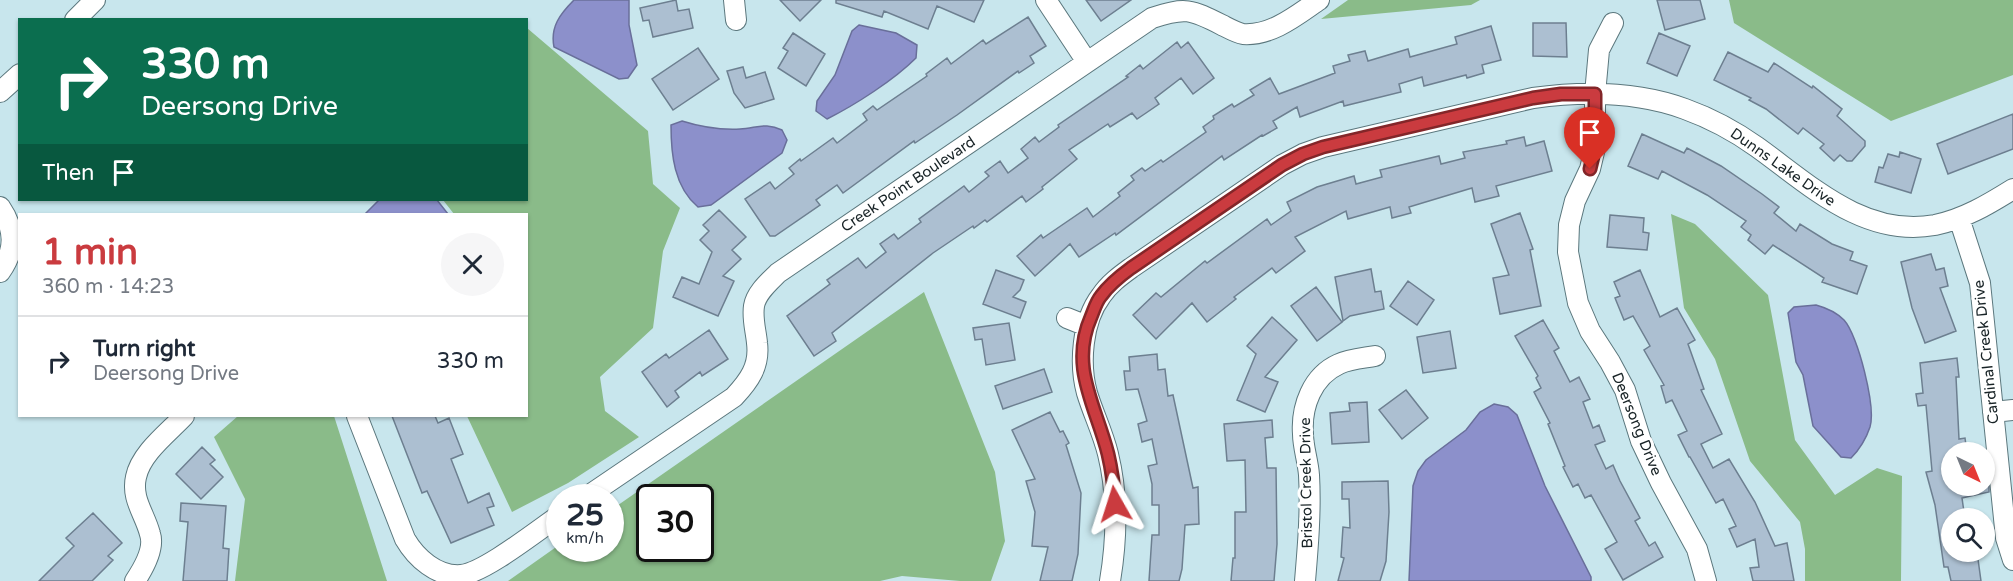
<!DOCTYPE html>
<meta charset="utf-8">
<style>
:root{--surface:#fff;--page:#f6f6f7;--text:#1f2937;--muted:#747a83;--line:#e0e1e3;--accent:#ca3b3f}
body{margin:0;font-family:"Varela Round",sans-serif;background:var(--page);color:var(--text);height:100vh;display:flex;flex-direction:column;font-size:22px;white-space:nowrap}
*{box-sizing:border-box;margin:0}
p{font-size:20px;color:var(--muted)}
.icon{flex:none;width:33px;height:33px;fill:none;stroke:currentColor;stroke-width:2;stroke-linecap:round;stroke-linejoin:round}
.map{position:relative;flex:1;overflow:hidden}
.side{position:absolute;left:18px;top:213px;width:510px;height:204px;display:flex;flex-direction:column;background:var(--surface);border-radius:0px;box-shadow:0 2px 4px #0004}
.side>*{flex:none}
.guide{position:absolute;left:18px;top:18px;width:510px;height:183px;border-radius:0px;box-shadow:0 2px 4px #0004;background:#0b6e4f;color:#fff;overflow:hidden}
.needle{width:39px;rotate:137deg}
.fabs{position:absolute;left:1941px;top:442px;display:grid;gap:12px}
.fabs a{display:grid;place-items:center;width:54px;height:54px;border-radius:50%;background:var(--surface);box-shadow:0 2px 4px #0004;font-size:30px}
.speed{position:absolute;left:546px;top:484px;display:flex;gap:12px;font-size:30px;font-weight:700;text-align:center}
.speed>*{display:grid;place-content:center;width:78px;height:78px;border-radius:50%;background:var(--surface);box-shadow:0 2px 4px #0004;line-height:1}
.speed small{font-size:15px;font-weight:400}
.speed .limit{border:3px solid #111;border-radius:9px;background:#fff;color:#111}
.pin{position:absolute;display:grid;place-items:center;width:51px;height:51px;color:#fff;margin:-62px -26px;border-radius:50% 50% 50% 0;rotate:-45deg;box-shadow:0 0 6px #0007}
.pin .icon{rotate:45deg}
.me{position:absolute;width:66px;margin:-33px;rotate:354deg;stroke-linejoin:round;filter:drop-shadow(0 0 4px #0008)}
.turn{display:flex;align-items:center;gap:21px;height:126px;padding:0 24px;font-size:27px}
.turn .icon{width:78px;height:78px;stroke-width:2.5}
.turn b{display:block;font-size:42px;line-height:51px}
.then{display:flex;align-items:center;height:57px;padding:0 24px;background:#0003;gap:12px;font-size:22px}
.round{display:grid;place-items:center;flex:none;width:63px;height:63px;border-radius:32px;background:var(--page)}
.overview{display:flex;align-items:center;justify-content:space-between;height:102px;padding:0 24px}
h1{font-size:36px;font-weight:800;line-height:45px;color:var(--accent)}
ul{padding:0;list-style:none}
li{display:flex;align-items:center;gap:18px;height:90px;padding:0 24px;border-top:2px solid var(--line)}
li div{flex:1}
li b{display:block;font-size:22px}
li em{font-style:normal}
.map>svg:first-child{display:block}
.forest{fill:#8abb89;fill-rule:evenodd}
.water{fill:#8c90cb;stroke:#696f9a;stroke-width:1.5}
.building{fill:#acbfd1;stroke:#6d7f90;stroke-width:1.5}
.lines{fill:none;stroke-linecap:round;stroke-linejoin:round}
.minor-casing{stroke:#5b777d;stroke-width:22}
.minor{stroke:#fff;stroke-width:20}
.route-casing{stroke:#832629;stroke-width:15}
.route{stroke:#ca3b3f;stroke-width:10}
.labels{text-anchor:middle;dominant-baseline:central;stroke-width:6;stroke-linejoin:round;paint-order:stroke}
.street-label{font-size:15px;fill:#182326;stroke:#fff}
</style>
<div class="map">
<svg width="2013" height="581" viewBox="0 0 2013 581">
<rect width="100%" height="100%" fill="#c8e6ed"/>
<path class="forest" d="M1348 0H1480L1471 5 1321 19Z
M1729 0H2013V75L1891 121 1734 23Z
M527 28 648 131 653 184 680 208 663 251 653 328 600 377 605 411 639 437 568 483 512 512 467 416H526V214H454L443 200H526Z
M1671 214 1695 224 1768 295 1795 440 1835 495 1877 468 1902 476 1901 581H1805V549L1800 522 1750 461 1715 359 1684 308Z
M924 292 995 472 1005 541 991 581H960L902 576 880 581H508L559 545 560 549H610L611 510ZM650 498H700V549H650Z
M238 416H334L387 581H235L245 499 214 437Z"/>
<path class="water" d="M574 0H629V25L637 65 628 78 619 79 554 47C550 27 560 14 574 0Z
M859 25 896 33 917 45 916 58C894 80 855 105 827 119L816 111 817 101 835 75 852 31Z
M682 121C701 127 720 130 740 129 757 128 766 122 782 130L787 140 782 153 711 205 698 207C674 187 671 154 671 125Z
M379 200H437L448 214H365Z
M1816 305C1827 308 1836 312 1844 320 1858 335 1876 407 1870 427 1866 439 1860 449 1851 458L1841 457 1813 426 1803 375 1796 362 1788 313 1794 307Z
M1494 404 1508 407 1517 415 1545 486 1591 577V581H1409L1413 486 1418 471 1426 460 1466 430 1480 412Z"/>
<path class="building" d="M676 0 678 11 689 9 693 28 653 37 649 20 643 21 640 8Z
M780 0H821L800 21Z
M836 0H984L974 22 937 6 928 29 884 11 882 17 836 3Z
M1086 0H1131L1101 21Z
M1657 0H1700L1705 19 1665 30Z
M1028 17 1046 46 1030 56 1034 63 1019 73 1018 71 957 115 915 143 914 141 843 193 837 185 816 200 820 205 775 236H770L745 199 770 182 775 189 794 174 789 168 800 159 801 161 833 138 837 143 867 120 863 114 873 106 877 110 927 76 926 74 947 58 951 64 983 40 986 44Z
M1533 23H1566L1567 57 1533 56Z
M1491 26 1501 60 1482 65 1484 73 1467 78 1466 75 1424 86 1422 77 1399 84 1401 92 1344 106 1343 101 1300 117 1297 107 1273 121 1277 128 1263 136 1262 135 1224 160 1222 156 1116 235 1115 233 1079 257 1070 244 1035 276 1017 256 1041 235 1043 238 1087 208 1093 217 1120 196 1118 193 1134 180 1131 176 1142 168 1145 171 1161 160 1163 162 1206 132 1203 127 1214 119 1213 116 1232 104 1234 107 1254 95 1250 90 1270 78 1279 94 1335 73 1333 66 1350 61 1348 55 1365 51 1368 61 1408 49 1410 57 1457 44 1455 37Z
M793 33 825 54 806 86 778 68 788 51 783 48Z
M1659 33 1690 46 1677 76 1647 63Z
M1177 42 1181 48 1188 42 1214 78 1193 94 1181 78 1155 98 1159 104 1146 113 1137 119 1132 113 1110 127 1108 124 1069 150 1077 159 1042 187 1043 189 1026 202 1022 196 987 222 985 220 974 228 973 226 933 253 832 333 836 341 814 356 787 316 830 284 827 280 858 258 866 268 886 252 880 244 894 234 898 239 921 222 919 219 964 186 969 192 989 176 985 172 1000 161 1008 173 1028 158 1021 149 1035 137 1039 142 1059 127 1058 125 1128 77 1126 76 1140 65 1143 69Z
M698 48 719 79 673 110 652 79Z
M1728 52 1768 72 1774 63 1812 88 1813 86 1842 109 1837 116 1865 141V146L1852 161H1847L1840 155 1834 161 1820 148 1824 144 1803 128 1798 134 1766 109 1749 100 1751 98 1714 80Z
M743 67 746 78 765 72 774 99 745 108 734 93 727 71Z
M2013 114V149L1948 174 1937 144Z
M1642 134 1684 153 1687 148 1721 166 1762 194 1779 207 1774 213 1796 231 1800 224 1832 244 1853 252 1850 260 1867 266 1857 294 1822 282 1824 278 1773 245 1765 254 1748 240 1751 235 1741 227 1746 221 1707 195 1662 171 1658 179 1628 166Z
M1524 137 1526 146 1544 141 1552 171 1496 186 1499 196 1475 202 1472 188 1409 207 1411 213 1392 218 1390 207 1348 219 1346 211 1295 237 1305 251 1276 273 1272 268 1234 297 1236 299 1207 322 1192 303 1156 339 1133 315 1156 293 1161 297 1205 261 1207 263 1267 219 1271 225 1291 211 1287 202 1317 187 1354 176 1356 184 1382 177 1380 170 1439 156 1441 164 1465 158 1463 152 1507 144 1506 141Z
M1900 152 1921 159 1911 193 1875 182 1879 167 1883 168 1888 154 1899 157Z
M719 210 746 237 732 250 741 259 723 276 734 281 718 316 673 297 682 277 699 284 712 252 700 240 709 231 703 225Z
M1520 213 1533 249 1530 250 1541 306 1500 314 1493 278 1509 275 1491 224Z
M1610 215 1644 218 1643 232 1649 233 1647 250 1607 247Z
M1931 254 1936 270 1944 268 1948 286 1940 288 1956 331 1925 343 1912 308 1901 262Z
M1371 269 1375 292 1381 291 1384 309 1350 316 1343 321 1335 277Z
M996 270 1024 280 1020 290 1013 297 1026 302 1020 318 983 304Z
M1640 270 1660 317 1677 308 1695 340 1688 344 1704 389 1701 390 1722 434 1701 444 1713 468 1729 459 1755 502 1775 546 1787 543 1794 581H1753L1750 568 1759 567 1755 539 1737 547 1729 529 1736 526 1723 499 1716 503 1690 457H1689L1678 435 1687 431 1672 400 1666 403 1661 386 1664 385 1644 350 1650 346 1633 316 1624 320 1615 298 1620 296 1614 282Z
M1408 281 1434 300 1417 325 1390 306Z
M1316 287 1342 322 1317 341 1291 306Z
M1272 317 1297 340 1265 377 1278 382 1265 412 1237 400 1256 354 1247 346Z
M1543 320 1559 348 1554 351 1570 382 1579 377 1590 399 1583 402 1593 428 1599 425 1605 441 1595 445 1606 469 1613 465 1620 481 1640 518 1635 521 1649 546 1655 542 1663 557 1623 580 1605 549 1617 542 1591 495 1585 498 1578 484 1573 487 1563 467 1565 466 1548 424 1550 423 1534 392 1541 388 1536 378 1538 376 1515 336Z
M1009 323 1015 360 986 365 982 339 975 340 973 328Z
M709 330 728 359 702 376 700 372 675 391 679 397 667 407 642 372 666 354 669 358Z
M1450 331 1456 368 1423 373 1417 337Z
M1157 354 1158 370 1165 369 1168 396 1173 395 1193 488 1198 487 1199 524 1185 525 1182 569 1179 581H1149L1152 535H1159V505H1152V484L1148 466 1157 464 1152 439 1142 442 1138 424 1147 421 1138 389 1126 390 1124 371H1130L1129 357Z
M1957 358 1959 377H1956L1959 439 1965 438 1967 453H1952V486H1989V492L1962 498 1965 519H1952V552H1977L1981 581H1951L1948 567H1944L1935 505 1926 472 1932 471 1926 405 1918 406 1916 394 1923 393 1920 363Z
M1044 369 1052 392 1003 409 995 386Z
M1406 390 1428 418 1402 439 1379 410Z
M1367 402 1369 442 1332 444 1330 413 1350 411 1349 403Z
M1050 412 1060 432 1063 431 1069 443 1066 445 1081 493 1078 554 1072 581H1040L1048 547 1032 546 1035 512 1026 481 1035 479 1012 430Z
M392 416H435L438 423 449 418 463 454 451 459 468 503 489 493 494 506 487 508 494 525 451 543 427 491 422 493Z
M1272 420 1273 437 1265 438 1267 468H1276L1277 544 1274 581H1231L1233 558H1235V512H1246L1245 460 1227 461 1224 424Z
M202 447 215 460 210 464 223 477 201 499 176 474Z
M1388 481 1389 512 1386 561 1380 581H1338L1344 558 1341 557 1343 527 1350 528 1349 499H1342V482Z
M181 503 226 506 223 548 229 549 227 581H183L188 522 180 521Z
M93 513 122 543 108 556 113 560 92 581H39L74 546 66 538Z"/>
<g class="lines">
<defs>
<path id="minor" d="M734 0 736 20
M1046 0 1087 62
M75 20 95 0
M1613 23 1599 50 1595 94V148L1590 169 1575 201 1569 225 1568 252 1578 303 1590 331 1610 362 1625 390 1641 441 1661 483 1697 549 1706 581
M0 92 20 74
M0 207C15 229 16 250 0 272
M1959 218 1980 283 2006 538 2013 560
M1067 318 1087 326
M1993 412 2013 410
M357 416 405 539C416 558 437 577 461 575 484 573 538 530 560 515
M585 498 734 397C749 381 760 366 757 343 756 331 752 319 754 306 756 293 769 282 778 273L1152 18C1185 7 1191 9 1222 25 1228 28 1237 33 1243 34 1272 36 1297 15 1319 0
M135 581C143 569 155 549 150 534 145 514 131 499 136 477 141 453 168 433 184 416
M1110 581C1117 539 1118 495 1108 454 1103 433 1093 413 1087 393 1079 364 1082 321 1101 296 1109 284 1120 276 1131 268L1282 165 1303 154 1323 147 1533 98C1584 91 1636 91 1685 109 1710 118 1736 132 1757 147 1810 185 1864 238 1935 225 1964 219 1989 204 2013 189
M1305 581C1308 546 1311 510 1309 475 1308 461 1303 447 1303 434 1301 407 1312 376 1339 364 1349 359 1364 358 1375 356"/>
</defs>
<use href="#minor" class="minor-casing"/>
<use href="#minor" class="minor"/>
</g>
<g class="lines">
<defs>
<path id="route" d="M1115 504C1114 487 1112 471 1108 454 1096 406 1069 367 1091 317 1094 310 1096 302 1101 296 1109 285 1120 276 1131 268L1282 165 1303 154 1323 147 1533 98 1561 94H1595V148L1590 169"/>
</defs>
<use href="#route" class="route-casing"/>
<use href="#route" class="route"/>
</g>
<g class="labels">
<g class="street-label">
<text transform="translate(1783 167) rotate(35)">Dunns Lake Drive</text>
<text transform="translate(908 184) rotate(-34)">Creek Point Boulevard</text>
<text transform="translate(1986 352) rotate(-96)">Cardinal Creek Drive</text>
<text transform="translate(1637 424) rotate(68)">Deersong Drive</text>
<text transform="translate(1306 483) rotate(-91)">Bristol Creek Drive</text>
</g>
</g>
</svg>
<div class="fabs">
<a><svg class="needle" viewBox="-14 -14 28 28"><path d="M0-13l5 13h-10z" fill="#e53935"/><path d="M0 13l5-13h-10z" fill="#747a83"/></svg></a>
<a><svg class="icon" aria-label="search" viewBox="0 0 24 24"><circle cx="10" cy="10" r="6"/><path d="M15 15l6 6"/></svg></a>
</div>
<div class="speed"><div>25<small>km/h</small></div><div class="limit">30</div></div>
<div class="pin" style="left:1590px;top:169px;background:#d93025"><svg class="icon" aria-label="arrive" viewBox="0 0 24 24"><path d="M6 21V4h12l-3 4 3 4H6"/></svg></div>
<svg class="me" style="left:1115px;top:504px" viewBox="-20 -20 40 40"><path d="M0-17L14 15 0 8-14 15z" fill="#ca3b3f" stroke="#fff" stroke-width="4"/></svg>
<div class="guide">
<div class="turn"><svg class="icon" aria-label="right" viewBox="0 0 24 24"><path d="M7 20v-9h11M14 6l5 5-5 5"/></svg><div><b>330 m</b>Deersong Drive</div></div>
<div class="then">Then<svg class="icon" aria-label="arrive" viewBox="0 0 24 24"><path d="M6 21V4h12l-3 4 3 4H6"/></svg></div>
</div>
<section class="side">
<div class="overview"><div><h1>1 min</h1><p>360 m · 14:23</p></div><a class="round"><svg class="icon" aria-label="close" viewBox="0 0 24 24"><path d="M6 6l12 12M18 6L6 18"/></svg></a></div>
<ul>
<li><svg class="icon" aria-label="right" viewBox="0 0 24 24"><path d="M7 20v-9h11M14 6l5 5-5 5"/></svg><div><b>Turn right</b><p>Deersong Drive</p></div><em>330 m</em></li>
</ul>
</section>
</div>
